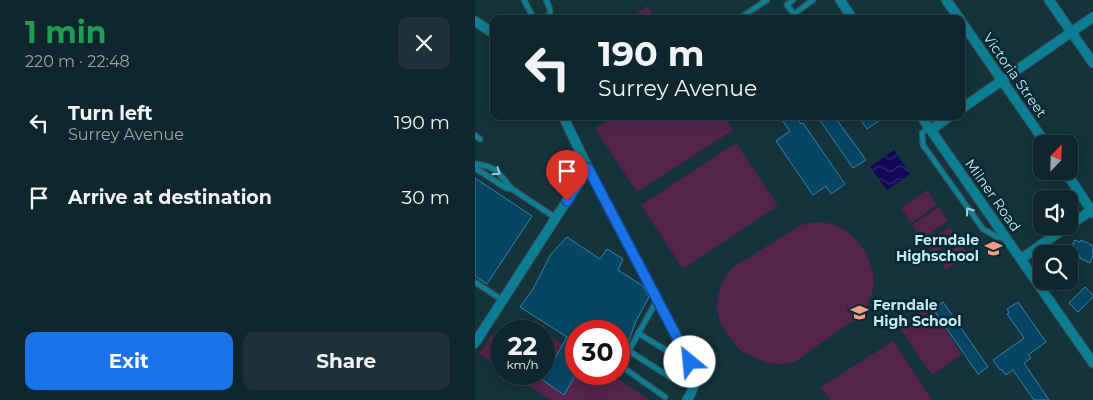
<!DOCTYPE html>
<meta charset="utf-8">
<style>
:root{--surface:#0f262c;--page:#1d3238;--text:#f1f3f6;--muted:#9ba5a9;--line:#2f4348;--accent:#1a73e8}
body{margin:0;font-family:Montserrat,sans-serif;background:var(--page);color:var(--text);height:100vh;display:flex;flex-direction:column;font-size:19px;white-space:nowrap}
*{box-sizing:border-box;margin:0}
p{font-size:16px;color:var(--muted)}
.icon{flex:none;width:28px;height:28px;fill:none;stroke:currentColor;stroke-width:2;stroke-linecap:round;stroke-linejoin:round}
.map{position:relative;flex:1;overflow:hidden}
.sheet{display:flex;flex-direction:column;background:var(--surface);width:475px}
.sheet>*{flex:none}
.guide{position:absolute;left:15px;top:15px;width:475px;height:105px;border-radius:10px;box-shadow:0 2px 12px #0003,0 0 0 1px var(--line);background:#0f262c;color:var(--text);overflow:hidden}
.needle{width:32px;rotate:23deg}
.tools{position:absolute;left:558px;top:135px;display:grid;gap:10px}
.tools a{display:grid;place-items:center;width:45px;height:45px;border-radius:10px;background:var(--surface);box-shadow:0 2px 12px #0003,0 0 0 1px var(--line);font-size:25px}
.speed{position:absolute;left:15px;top:320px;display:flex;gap:10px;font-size:25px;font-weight:700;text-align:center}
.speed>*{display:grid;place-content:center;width:65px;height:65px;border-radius:50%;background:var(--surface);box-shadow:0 2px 12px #0003,0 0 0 1px var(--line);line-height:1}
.speed small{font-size:12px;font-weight:400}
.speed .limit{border:8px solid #d22;background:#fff;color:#111}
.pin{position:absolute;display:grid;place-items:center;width:42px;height:42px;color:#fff;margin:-51px -21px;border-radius:50% 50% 50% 0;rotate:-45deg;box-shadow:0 0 5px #0007}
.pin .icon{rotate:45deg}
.me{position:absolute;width:55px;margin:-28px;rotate:332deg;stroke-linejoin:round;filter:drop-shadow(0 0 4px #0008)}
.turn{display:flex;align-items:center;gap:18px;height:105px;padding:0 25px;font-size:22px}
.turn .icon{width:65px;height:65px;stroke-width:2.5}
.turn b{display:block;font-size:35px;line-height:42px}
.round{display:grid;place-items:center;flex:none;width:52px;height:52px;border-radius:10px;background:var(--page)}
.overview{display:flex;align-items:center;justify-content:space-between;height:85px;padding:0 25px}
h1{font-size:30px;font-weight:700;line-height:38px;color:#1e9e55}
.cta{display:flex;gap:10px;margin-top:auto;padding:10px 25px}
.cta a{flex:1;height:58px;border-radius:10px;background:var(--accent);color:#fff;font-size:20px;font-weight:700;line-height:58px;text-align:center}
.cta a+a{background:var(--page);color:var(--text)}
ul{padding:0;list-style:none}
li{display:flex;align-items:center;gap:15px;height:75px;padding:0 25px}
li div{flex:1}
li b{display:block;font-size:19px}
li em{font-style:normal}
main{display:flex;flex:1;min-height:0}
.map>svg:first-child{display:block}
.garden{fill:#54244a}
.water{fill:url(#water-waves)}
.building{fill:#044664;stroke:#3781a9}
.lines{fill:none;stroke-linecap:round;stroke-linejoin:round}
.service-casing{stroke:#325058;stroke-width:7}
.minor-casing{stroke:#325058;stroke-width:11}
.service{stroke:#0c7f95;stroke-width:4.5}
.minor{stroke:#0c7f95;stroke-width:9}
.oneway{stroke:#92d0de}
.route-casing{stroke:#114b97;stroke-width:12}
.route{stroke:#1a73e8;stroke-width:9}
.labels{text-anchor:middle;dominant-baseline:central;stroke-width:5;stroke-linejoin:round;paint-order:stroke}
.street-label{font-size:14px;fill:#bfebf6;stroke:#092930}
.poi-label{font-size:14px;font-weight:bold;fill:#bfebf6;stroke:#092930;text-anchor:end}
</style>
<main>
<section class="sheet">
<div class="overview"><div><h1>1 min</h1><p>220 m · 22:48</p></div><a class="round"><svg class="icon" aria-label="close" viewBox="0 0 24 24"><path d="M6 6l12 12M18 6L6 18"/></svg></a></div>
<ul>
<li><svg class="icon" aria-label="left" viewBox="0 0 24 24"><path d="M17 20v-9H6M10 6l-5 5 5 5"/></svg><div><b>Turn left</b><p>Surrey Avenue</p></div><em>190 m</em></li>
<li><svg class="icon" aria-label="arrive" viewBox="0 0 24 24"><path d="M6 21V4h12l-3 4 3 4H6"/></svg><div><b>Arrive at destination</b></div><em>30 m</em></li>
</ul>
<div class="cta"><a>Exit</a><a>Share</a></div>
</section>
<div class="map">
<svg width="618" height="400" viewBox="0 0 618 400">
<defs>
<pattern id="water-waves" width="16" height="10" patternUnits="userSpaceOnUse" patternTransform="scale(1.25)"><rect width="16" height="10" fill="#120656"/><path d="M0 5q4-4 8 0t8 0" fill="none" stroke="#332a6f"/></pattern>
</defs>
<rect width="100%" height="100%" fill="#14333a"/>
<path class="garden" d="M172 6 181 19H154Z
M139 116H249L258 130 162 192 120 129Z
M261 143 303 206 208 269 166 205Z
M452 190 462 205 436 223 426 208Z
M464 207 473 221 447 239 437 225Z
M341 222C363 223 376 231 388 249 399 267 403 283 393 303 392 306 390 311 388 313 384 318 375 323 369 327 353 338 336 350 320 362L307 364 293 363 278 357 264 350 246 325 242 310 243 296 248 280 257 268 326 225Z
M475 227 482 238 459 253 452 242Z
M486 244 494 255 471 270 464 259Z
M454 306 487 354 457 375 423 326Z
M46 317 68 331H36Z
M69 331 88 344 84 353 66 379 89 395 101 374H135L175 400H76L35 374H69Z
M16 335 26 341V368L4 354Z
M418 341 457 400H355L346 387Z"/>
<path class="water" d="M419 150 435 174 412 190 395 167Z"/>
<path class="building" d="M304 116H321L326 124 328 123 370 184 356 194 351 186 338 195 301 141 315 131Z
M342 116H359L391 160 378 168Z
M383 116H411L392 129Z
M0 178 57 216 12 284 0 276Z
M92 237 125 259 132 249 148 259 143 270 168 286 174 297 161 321 154 340 144 352V331H101V374L89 395 66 379 78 362 92 337 45 307 58 289 76 254Z
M600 240 605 242 606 240 617 245 618 256 615 263 605 258V256L595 250Z
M610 287 618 295V297L603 312 594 303Z
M468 302 513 367 503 374 458 309Z
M543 302 571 342 553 355 556 358 549 363 574 400H559L538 370 531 375 526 369 525 370 518 360 549 338 532 314 534 313 532 309Z
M204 354 213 374 206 377 196 358Z"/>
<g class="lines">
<defs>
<path id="service" d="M49 0 59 19
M318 0 312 5 319 14
M265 18 292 0
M70 19 75 14V9L71 0
M323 19 319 14 338 0
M454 127 447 133 448 145 508 229 522 237 530 238
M0 135 5 139
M0 164C24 167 23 173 37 189
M0 168 31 188 37 189 81 218
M0 282 27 300
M182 300 147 363 149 368 190 397
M163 333 197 354
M154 351 198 379"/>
<path id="minor" d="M365 0 378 19
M471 0 485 19
M574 0 618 63
M0 21 19 34
M486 21 571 144
M486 109 618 17
M88 116 113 168 215 362C222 378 222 384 212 400
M446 116 618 363
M456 130 475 116
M590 171 618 213
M594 226 618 209
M546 259 593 226
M0 343 113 168"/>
</defs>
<use href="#service" class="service-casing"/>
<use href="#minor" class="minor-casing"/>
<use href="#service" class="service"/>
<use href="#minor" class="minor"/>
</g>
<defs><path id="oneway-chevron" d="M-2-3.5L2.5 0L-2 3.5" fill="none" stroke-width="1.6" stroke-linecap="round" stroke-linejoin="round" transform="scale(1.25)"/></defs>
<g class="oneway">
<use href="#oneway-chevron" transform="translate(22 172) rotate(35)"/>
<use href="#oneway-chevron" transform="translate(494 211) rotate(-126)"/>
</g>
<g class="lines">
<defs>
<path id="route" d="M92 201 113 168 215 362"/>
</defs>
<use href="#route" class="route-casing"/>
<use href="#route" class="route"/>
</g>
<defs>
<symbol id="school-bare" viewBox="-9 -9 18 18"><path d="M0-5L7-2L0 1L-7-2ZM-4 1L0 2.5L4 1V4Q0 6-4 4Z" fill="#f49e87" stroke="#092930" stroke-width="2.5" paint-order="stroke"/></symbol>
</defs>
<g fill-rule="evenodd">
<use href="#school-bare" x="506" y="236" width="25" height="25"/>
<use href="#school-bare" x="372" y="300" width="25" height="25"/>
</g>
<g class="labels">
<g class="street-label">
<text transform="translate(540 75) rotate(55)">Victoria Street</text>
<text transform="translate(518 195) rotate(55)">Milner Road</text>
</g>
<g class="poi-label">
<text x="504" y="240">Ferndale<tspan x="504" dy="16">Highschool</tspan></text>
<text x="398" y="305" text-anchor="start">Ferndale<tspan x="398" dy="16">High School</tspan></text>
</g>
</g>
</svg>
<div class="tools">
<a><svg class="needle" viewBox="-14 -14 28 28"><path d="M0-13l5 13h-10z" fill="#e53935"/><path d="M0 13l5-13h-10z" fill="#9ba5a9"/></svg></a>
<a><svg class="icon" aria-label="sound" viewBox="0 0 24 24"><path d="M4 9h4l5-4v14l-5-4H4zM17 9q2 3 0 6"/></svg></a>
<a><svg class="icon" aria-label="search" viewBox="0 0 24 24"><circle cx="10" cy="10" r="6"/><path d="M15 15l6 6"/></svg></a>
</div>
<div class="speed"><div>22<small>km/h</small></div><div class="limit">30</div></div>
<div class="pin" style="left:92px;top:201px;background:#d93025"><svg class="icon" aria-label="arrive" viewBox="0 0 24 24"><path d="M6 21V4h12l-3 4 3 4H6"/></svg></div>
<svg class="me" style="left:215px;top:362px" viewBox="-20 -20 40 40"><circle r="19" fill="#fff"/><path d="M0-13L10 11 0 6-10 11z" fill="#1a73e8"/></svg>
<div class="guide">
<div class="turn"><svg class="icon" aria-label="left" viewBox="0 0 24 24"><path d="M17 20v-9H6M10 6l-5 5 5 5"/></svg><div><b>190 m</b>Surrey Avenue</div></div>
</div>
</div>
</main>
